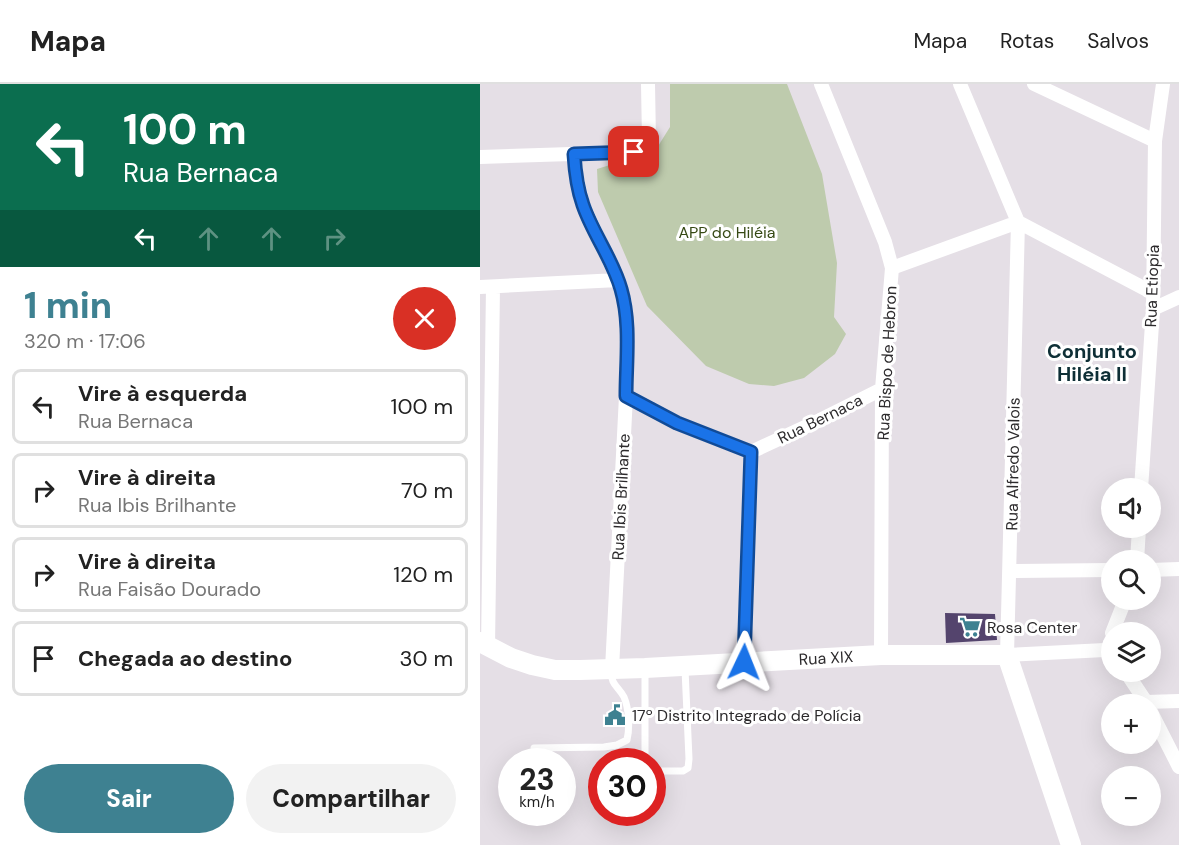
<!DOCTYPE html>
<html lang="pt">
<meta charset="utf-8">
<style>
:root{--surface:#fff;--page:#f2f2f2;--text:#222;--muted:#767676;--line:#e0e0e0;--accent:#3e8191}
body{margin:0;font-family:"DM Sans",sans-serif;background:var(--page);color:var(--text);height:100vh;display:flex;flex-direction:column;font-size:22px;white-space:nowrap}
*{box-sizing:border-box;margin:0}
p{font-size:20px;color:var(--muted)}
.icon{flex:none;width:33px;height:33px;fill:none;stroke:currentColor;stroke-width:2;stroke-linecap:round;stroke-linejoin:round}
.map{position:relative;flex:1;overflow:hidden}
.drawer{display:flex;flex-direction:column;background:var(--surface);width:480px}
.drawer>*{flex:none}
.guide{background:#0b6e4f;color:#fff;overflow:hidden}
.fabs{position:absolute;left:621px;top:394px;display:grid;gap:12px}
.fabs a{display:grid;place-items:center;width:60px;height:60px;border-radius:50%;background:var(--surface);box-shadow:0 6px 24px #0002;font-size:30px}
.speed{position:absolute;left:18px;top:664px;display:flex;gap:12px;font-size:30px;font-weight:700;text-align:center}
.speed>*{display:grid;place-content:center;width:78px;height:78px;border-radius:50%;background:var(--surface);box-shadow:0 6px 24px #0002;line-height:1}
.speed small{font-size:15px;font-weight:400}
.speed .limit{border:9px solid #d22;background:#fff;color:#111}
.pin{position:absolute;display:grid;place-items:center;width:51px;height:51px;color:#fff;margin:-26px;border-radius:12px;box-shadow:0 3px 9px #0006}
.me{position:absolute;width:66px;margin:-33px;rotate:2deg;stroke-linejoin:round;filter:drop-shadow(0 0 4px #0008)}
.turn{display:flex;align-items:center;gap:21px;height:126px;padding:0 24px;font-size:27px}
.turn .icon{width:78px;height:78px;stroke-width:2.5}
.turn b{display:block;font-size:42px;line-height:51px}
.lanes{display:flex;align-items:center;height:57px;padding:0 24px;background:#0003;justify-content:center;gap:30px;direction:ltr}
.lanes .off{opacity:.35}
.round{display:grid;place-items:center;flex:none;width:63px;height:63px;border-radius:32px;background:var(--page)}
.overview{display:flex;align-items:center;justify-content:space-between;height:102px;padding:0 24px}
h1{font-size:36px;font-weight:800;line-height:45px;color:var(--accent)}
.action{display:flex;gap:12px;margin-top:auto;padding:12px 24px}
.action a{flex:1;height:69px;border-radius:36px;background:var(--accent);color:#fff;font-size:24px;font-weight:800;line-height:69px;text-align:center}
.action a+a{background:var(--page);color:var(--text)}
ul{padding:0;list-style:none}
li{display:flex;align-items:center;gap:18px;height:75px;margin:0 12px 9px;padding:0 12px;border:3px solid var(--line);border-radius:9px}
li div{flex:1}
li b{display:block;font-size:22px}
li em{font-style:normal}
header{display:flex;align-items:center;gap:36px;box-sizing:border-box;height:84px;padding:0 30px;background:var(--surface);border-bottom:2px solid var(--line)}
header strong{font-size:28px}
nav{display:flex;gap:33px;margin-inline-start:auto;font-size:21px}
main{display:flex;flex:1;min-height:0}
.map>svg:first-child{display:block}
.green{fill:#becbad}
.building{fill:#54446d}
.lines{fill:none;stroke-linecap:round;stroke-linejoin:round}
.lane{stroke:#fff;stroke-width:7}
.street{stroke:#fff;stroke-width:14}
.secondary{stroke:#fff;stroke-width:20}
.route-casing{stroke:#114b97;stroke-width:15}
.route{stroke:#1a73e8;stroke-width:10}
.labels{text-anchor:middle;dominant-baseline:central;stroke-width:6;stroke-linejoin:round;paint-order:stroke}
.park-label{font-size:16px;fill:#364914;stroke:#fff}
.street-label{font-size:16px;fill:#2c2a2c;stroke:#fff}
.poi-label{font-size:16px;fill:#2c2a2c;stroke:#fff;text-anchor:start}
.quarter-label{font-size:20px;font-weight:bold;fill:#0e2f36;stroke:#fff}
</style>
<header>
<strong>Mapa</strong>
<nav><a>Mapa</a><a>Rotas</a><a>Salvos</a></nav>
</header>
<main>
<section class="drawer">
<div class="guide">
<div class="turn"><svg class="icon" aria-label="left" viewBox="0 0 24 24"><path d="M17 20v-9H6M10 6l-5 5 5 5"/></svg><div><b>100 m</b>Rua Bernaca</div></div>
<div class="lanes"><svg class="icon" aria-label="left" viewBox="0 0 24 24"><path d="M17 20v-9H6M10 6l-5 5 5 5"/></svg><svg class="icon off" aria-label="ahead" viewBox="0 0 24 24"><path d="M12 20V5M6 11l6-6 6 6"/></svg><svg class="icon off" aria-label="ahead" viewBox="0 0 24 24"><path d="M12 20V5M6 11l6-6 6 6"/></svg><svg class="icon off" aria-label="right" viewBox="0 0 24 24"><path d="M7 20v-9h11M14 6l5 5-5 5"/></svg></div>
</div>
<div class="overview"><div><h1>1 min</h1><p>320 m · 17:06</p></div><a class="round" style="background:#d93025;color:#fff"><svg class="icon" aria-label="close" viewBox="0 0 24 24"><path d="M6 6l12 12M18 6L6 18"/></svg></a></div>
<ul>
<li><svg class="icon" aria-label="left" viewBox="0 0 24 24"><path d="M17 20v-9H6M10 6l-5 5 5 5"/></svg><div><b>Vire à esquerda</b><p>Rua Bernaca</p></div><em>100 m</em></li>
<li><svg class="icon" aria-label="right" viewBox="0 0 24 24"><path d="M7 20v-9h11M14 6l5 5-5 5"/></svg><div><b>Vire à direita</b><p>Rua Ibis Brilhante</p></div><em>70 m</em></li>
<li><svg class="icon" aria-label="right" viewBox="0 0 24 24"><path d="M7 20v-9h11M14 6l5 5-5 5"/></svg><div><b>Vire à direita</b><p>Rua Faisão Dourado</p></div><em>120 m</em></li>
<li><svg class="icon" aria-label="arrive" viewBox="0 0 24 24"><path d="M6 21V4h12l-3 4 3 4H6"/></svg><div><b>Chegada ao destino</b></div><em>30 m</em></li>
</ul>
<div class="action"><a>Sair</a><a>Compartilhar</a></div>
</section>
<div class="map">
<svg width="699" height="761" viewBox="0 0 699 761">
<rect width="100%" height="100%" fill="#e5dfe6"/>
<path class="green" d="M190 0H307L342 90 357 179 354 233 366 250 355 270 324 294 294 302 269 300 226 282 167 222 118 108 117 85 175 67 190 43Z"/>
<path class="building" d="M465 529 515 530 517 556 466 559Z"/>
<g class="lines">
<path class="lane" d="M165 587V678
M54 664 124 663 137 661 147 656C150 643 149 625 144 613 139 603 130 600 132 588
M172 685 175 687H203L208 684 209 675 205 585"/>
<path class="street" d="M341 0 405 158 412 184 402 305 401 571
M480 0 538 138 527 571 625 566
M554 0 675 57
M94 70 96 90 103 121 138 196 145 219 147 241 146 312 132 585
M0 73 154 68C162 66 165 63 169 56L168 0
M412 184 538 138 673 209
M0 203 138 196
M673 225 699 213
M146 312 197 339 271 368 340 336 402 305
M661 405 673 225 675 57 683 0
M657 477 659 444
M670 486 699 485
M530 487 632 486
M632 549 645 516
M8 563 13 203
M264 578 271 368
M646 588 668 621
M666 618 699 617
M670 626 699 683"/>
<path class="secondary" d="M0 558 31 574 52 581 75 586H100L165 584 401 571H527L591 761"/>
</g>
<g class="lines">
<defs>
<path id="route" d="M154 68 94 70C95 87 97 104 103 121 113 150 133 176 141 205 151 239 146 277 146 312L197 339 271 368 264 578"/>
</defs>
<use href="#route" class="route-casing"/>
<use href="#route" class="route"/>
</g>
<defs>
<symbol id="supermarket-bare" viewBox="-9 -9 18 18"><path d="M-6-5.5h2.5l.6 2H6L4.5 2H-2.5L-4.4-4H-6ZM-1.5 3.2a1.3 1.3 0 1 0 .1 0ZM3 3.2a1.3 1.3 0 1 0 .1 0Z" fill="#3e8191" stroke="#fff" stroke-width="2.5" paint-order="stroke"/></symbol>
<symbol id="civic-bare" viewBox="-9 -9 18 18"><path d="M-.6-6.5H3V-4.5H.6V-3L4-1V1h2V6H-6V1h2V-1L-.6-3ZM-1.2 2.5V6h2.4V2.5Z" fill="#3e8191" stroke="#fff" stroke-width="2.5" paint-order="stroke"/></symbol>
</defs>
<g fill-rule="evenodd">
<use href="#supermarket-bare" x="475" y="528" width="30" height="30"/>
<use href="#civic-bare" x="120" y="616" width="30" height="30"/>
</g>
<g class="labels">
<g class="park-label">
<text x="247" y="148">APP do Hiléia</text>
</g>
<g class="street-label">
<text transform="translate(672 202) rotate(-88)">Rua Etiopia</text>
<text transform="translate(407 279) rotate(-87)">Rua Bispo de Hebron</text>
<text transform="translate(340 335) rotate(-26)">Rua Bernaca</text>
<text transform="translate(533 380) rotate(-89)">Rua Alfredo Valois</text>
<text transform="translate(141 413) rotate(-87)">Rua Ibis Brilhante</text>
<text transform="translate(346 574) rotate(-3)">Rua XIX</text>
</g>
<g class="poi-label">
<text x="507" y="543">Rosa Center</text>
<text x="152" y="631">17º Distrito Integrado de Polícia</text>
</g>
<g class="quarter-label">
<text x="612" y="267">Conjunto<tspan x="612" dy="23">Hiléia II</tspan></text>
</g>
</g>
</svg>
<div class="fabs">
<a><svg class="icon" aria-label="sound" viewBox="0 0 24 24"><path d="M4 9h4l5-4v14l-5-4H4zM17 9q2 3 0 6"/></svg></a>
<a><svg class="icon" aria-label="search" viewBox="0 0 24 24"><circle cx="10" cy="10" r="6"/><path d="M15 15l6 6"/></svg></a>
<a><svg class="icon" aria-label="layers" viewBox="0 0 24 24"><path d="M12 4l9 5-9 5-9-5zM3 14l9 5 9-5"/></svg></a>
<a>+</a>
<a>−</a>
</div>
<div class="speed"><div>23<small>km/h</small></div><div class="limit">30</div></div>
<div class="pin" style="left:154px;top:68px;background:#d93025"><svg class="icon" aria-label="arrive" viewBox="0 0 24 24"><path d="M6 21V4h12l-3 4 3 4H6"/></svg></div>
<svg class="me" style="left:264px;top:578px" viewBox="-20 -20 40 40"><path d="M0-17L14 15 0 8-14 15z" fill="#1a73e8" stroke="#fff" stroke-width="4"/></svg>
</div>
</main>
